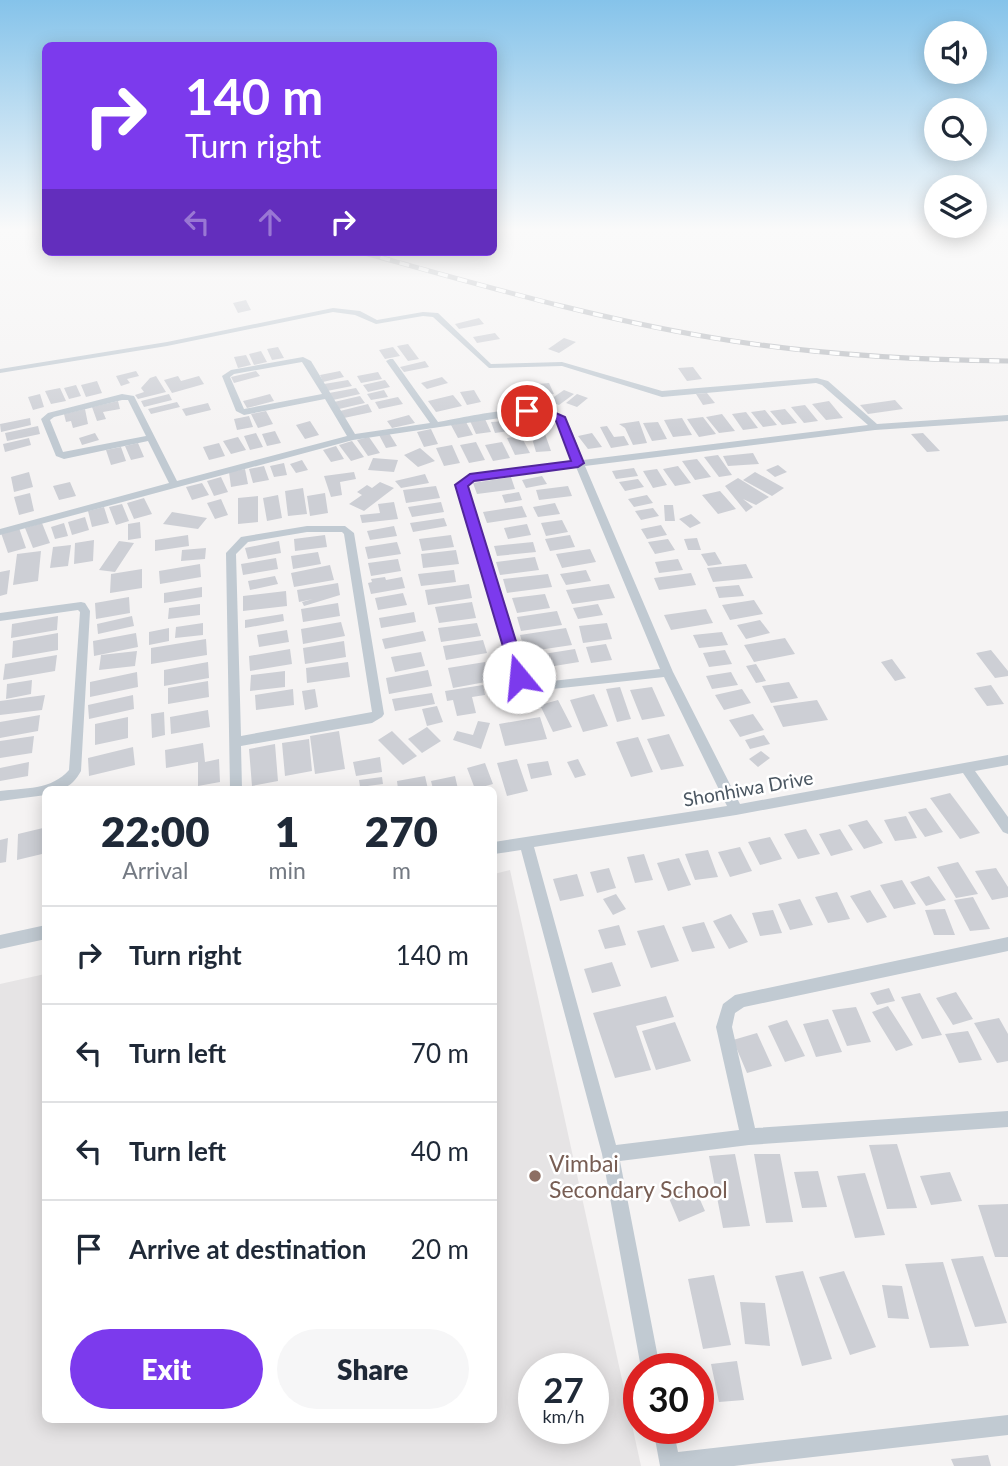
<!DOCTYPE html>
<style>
:root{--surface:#fff;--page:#f6f6f7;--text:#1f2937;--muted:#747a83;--line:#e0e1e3;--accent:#7c3aed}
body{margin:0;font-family:Lato,sans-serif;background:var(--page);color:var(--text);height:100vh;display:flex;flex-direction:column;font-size:26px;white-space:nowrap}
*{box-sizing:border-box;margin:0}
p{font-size:23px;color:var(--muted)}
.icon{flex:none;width:38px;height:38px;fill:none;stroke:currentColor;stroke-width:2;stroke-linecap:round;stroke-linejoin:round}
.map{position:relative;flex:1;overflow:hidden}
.panel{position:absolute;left:42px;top:786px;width:455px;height:637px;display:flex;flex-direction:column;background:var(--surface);border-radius:10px;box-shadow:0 4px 18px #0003}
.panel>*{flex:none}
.banner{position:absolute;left:42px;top:42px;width:455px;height:214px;border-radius:10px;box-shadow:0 4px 18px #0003;background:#7c3aed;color:#fff;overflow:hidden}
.controls{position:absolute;left:924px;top:21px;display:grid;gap:14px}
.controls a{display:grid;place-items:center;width:63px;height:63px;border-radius:50%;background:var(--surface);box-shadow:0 4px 18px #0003;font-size:35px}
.speed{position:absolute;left:518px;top:1353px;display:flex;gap:14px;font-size:35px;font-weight:700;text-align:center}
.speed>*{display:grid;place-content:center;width:91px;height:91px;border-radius:50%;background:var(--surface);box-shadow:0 4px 18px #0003;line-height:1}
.speed small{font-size:18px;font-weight:400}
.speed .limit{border:10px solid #d22;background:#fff;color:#111}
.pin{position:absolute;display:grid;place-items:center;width:60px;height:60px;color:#fff;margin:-30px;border:4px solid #fff;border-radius:50%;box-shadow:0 2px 7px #0007}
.me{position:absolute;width:77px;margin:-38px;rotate:343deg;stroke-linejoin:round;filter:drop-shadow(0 0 5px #0008)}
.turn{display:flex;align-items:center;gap:24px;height:147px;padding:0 28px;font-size:32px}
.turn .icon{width:91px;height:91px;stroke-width:2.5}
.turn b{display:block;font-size:49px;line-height:60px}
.lanes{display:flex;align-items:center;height:66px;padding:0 28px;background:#0003;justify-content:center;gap:35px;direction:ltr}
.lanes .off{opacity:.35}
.eta{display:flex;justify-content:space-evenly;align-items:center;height:119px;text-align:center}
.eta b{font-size:42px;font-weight:800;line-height:49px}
.button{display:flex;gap:14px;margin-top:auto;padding:14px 28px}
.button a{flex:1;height:80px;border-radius:42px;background:var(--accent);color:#fff;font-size:28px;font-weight:800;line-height:80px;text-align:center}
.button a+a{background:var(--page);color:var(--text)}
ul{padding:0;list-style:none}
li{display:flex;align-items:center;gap:21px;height:98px;padding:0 28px;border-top:2px solid var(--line)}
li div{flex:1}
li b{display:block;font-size:26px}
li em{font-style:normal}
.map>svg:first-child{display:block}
.education{fill:#e6e4e5;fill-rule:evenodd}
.building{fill:#cdcfd5}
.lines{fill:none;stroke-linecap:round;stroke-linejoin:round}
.minor{fill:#c1cad2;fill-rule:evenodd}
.rail-casing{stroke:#b5b8bd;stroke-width:5}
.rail{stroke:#fff;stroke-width:3.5;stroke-dasharray:10;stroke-linecap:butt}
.route{fill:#7c3aed;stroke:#51269a;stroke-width:2}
.education-dot{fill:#8d6e63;stroke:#fff;stroke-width:2.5}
.labels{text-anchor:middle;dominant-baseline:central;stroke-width:5;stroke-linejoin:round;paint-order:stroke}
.street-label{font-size:19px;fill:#4a5661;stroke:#fff}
.near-education-label{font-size:23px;fill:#785e54;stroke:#fff;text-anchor:start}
</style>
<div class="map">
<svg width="1008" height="1466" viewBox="0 0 1008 1466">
<rect width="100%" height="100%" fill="#f5f3f3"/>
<path class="education" d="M510 870 641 1466H0V984L45 974 46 1419H494V874ZM534 1368H593V1428H534Z"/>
<path class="building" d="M246 300 251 310 238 313 233 303Z
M479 318 484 324 459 329 455 324Z
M495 333 500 339 477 343 473 337Z
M564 338 576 342 559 353 548 349Z
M408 344 419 359 408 361 397 346Z
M278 347 284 358 272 360 267 349Z
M393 347 400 356 385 359 379 350Z
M261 351 267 362 254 365 249 354Z
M246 355 251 365 238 368 234 357Z
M425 361 429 367 404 372 400 367Z
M693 367 702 379 687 381 678 368Z
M136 371 139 376 127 379 130 383 121 386 116 376Z
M256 371 260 376 234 383 231 377Z
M340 371 344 377 323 382 320 375Z
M378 372 382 379 361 383 357 376Z
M156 376 166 392 138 399 135 395 144 392 141 388 150 378Z
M178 376 181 381 199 376 204 384 172 393 164 380Z
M442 377 448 383 427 389 421 383Z
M348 380 352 386 327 391 324 384Z
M385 380 390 387 368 392 363 385Z
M97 381 102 393 86 397 81 385Z
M549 383 554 394 531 396 527 385Z
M76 385 81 396 69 399 64 388Z
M524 386 530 398 516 400 510 387Z
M60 388 66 401 51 404 45 391Z
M356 388 360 394 333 400 329 393Z
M384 390 388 397 371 400 367 394Z
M474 390 481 402 467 405 460 392Z
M564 390 574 394 559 405 548 401Z
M707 393 715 403 703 405 696 394Z
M40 394 44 407 33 410 28 397Z
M169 394 172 400 144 407 141 401Z
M270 394 274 401 247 408 243 401Z
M577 394 588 398 577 407 566 403Z
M453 395 462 406 436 412 428 401Z
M360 396 365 403 339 409 334 402Z
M398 397 403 404 379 409 375 402Z
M895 400 903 409 868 414 860 405Z
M118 401 120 409 103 412 106 419 97 421 92 407Z
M829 401 843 418 826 420 812 404Z
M177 402 180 407 151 414 148 409Z
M208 403 211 410 186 416 182 409Z
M368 404 372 412 344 418 340 411Z
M805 405 818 421 804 423 791 407Z
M85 409 88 424 73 428 71 421 66 422 64 414Z
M785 409 797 423 782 425 770 411Z
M765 410 777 425 763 427 751 412Z
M266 411 273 424 258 428 251 414Z
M746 412 758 428 743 430 732 414Z
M722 414 735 431 719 433 706 417Z
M409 415 415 423 392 428 387 421Z
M249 416 253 427 237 430 234 419Z
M523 417 528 430 513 432 508 419Z
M703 417 716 434 699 437 687 419Z
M30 418 31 425 1 432 0 424Z
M682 418 692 435 673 437 664 420Z
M485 419 491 432 476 434 470 421Z
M310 421 319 435 305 439 296 425Z
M506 421 509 431 495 433 491 422Z
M639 421 647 443 633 445 625 428 619 424Z
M466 422 473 435 458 438 451 425Z
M658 422 667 439 652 441 643 423Z
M38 426 40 434 7 441 5 433Z
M607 426 614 437 624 436 629 445 611 448 600 427Z
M431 429 438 444 424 447 417 432Z
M275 431 281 443 267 446 262 434Z
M95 433 99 440 82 445 79 438Z
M256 433 263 447 250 450 244 436Z
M389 433 397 446 386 448 379 435Z
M592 433 602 447 588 449 578 436Z
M923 433 940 451 927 452 911 434Z
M545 434 551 451 536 452 531 435Z
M521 436 530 453 515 455 507 438Z
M238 437 246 450 231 454 223 441Z
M369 437 380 453 368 456 357 440Z
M29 438 31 445 5 452 3 444Z
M352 441 364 457 351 461 339 445Z
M476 442 485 460 469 463 460 445Z
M502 442 510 458 493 461 485 445Z
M138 443 144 457 131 460 125 446Z
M219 443 225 456 209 460 203 447Z
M452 445 460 463 444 466 436 448Z
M336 446 344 459 331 462 323 450Z
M121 447 126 461 111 465 106 450Z
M420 448 435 461 418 467 404 455Z
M753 453 759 464 728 466 723 456Z
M718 455 732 475 719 477 704 457Z
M373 458 398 460 394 472 368 470Z
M697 459 711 477 695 480 682 461Z
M302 460 308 470 296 473 290 464Z
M284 463 287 475 274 477 270 466Z
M778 465 787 472 775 477 766 470Z
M264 466 269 480 253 483 249 469Z
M678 466 691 483 675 486 663 469Z
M634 468 638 476 616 479 612 471Z
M245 469 248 484 231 487 229 472Z
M657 469 667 485 653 488 643 471Z
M29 472 33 487 14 492 11 477Z
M354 472 356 479 340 482 342 495 331 497 324 476Z
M755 472 784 488 772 496 743 480Z
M425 474 429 483 401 488 395 481Z
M542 476 547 484 526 488 522 480Z
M221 477 228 492 214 496 207 481Z
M511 477 515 489 477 494 473 483Z
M738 478 769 497 756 505 743 499 753 507 746 512 725 486Z
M638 479 644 487 625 491 619 482Z
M70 482 76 496 59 500 53 486Z
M380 482 394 488 364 511 349 504 362 495 357 492 367 485 372 488Z
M202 483 209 495 192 500 186 487Z
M436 486 440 498 406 503 403 490Z
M568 486 572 496 539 500 536 490Z
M303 488 307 514 288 516 285 491Z
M720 491 736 509 718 514 702 495Z
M519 492 522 500 505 503 502 495Z
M30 493 34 511 19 515 14 497Z
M325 493 328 513 310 516 307 496Z
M278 495 282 518 267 521 263 498Z
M647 495 653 503 634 507 628 499Z
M258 496V522L238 524V498Z
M144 498 152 514 134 519 127 503Z
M221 499 228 515 215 519 207 503Z
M394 502 398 519 362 523 360 515 380 513 378 504Z
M441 502 444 512 412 517 408 507Z
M555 503 560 514 538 517 533 507Z
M122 504 129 521 116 525 109 507Z
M664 505H673L675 521H665Z
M522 506 527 517 487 523 483 512Z
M104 507 109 523 92 527 88 511Z
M653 508 659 516 641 520 635 511Z
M172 512 207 518 198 529 163 524Z
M691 514 701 523 690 528 679 519Z
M85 517 89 530 72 535 68 522Z
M444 518 447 526 413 532 410 523Z
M562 520 568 532 546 536 541 523Z
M140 522 141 538 128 540V524Z
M42 523 50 543 33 548 25 528Z
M64 523 68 536 55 539 51 527Z
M527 524 531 535 508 539 504 528Z
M661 525 667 535 647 539 641 529Z
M394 526 397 536 370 540 367 531Z
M19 528 26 548 8 553 1 533Z
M188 535 189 546 155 551V540Z
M325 535 327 547 295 551 294 539Z
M451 535 454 547 422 551 419 539Z
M570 535 575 547 550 551 545 539Z
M697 538 701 550H688L684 539Z
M668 539 675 550 655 554 648 542Z
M94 540 93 561 74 564 75 543Z
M119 541 134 543 115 572 99 570Z
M279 541 281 553 248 559 245 548Z
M397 542 401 554 368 559 365 547Z
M533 542 536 552 497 556 494 546Z
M71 545 68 566 50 568 53 547Z
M206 548 205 559 181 561 182 550Z
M590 549 596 562 562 568 556 554Z
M456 550 459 564 423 568 421 554Z
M41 551 38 581 13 585 17 554Z
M318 552 321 564 293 569 291 556Z
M715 552 722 564 708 566 701 554Z
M535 557 539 570 500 575 496 562Z
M276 558 278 569 243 575 241 564Z
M398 559 401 571 371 576 368 563Z
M678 559 683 570 659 573 655 562Z
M200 564 201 577 160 584 159 571Z
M746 564 753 578 713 582 707 568Z
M330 565 334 580 294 587 291 573Z
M142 569V588L110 593 111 574Z
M10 570 7 594 0 596V572Z
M454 570 456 582 421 586 418 574Z
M586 570 591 581 566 585 560 574Z
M691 573 696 585 659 590 654 578Z
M548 574 552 587 507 593 503 579Z
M275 576 278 584 250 590 248 581Z
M385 577 386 580 402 577 405 588 371 594 368 583 372 582 371 579Z
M338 583 340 595 304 606 302 602 313 599 299 602 297 590Z
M469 584 472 598 428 605 425 590Z
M609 584 615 598 572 604 566 590Z
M739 585 744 596 719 598 715 587Z
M202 587V597L164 603V593Z
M286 591 287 606 243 611V596Z
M403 593 407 605 378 610 375 598Z
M545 594 550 608 517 613 512 598Z
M129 597 130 613 96 619 95 603Z
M754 600 763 614 730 620 722 605Z
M472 602 476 618 439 623 435 607Z
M338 603 340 616 303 622 301 609Z
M200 604V615L168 619 169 608Z
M598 604 603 615 578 619 573 608Z
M706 609 713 623 671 630 664 615Z
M557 611 562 625 521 631 517 617Z
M414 612 416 622 381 628 379 618Z
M283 614 284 621 245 628V620Z
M58 616 57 630 11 638 12 624Z
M132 616 134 626 98 634 97 624Z
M760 620 770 633 746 639 737 625Z
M341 622 345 636 303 644 301 629Z
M203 623V635L175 638 176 627Z
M477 623 481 636 441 642 438 628Z
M607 623 612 639 583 643 579 626Z
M169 628V641L149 645V632Z
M566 628 572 645 525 652 520 635Z
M287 630 289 642 259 647 257 635Z
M423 631 426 641 385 649 382 639Z
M722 632 728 645 699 648 693 635Z
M58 633V650L12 658 13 641Z
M136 633 138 647 94 656 93 641Z
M785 638 795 654 754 662 744 645Z
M206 639 207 655 151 664V648Z
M483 640 487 653 446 660 443 646Z
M344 641 346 657 305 664 303 648Z
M606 644 612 660 591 663 586 647Z
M290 649 292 664 250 671 249 656Z
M575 649 579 662 542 668 537 655Z
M725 650 732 664 709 667 703 653Z
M991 650 1008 671V676L995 678 976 653Z
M137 651 135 666 99 670 101 655Z
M421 652 425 666 395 672 391 657Z
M57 655 55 671 3 680 5 664Z
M892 659 906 678 895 681 881 662Z
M208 662 209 678 164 686V670Z
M348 662 350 677 307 683 306 668Z
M485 662 491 681 453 688 448 668Z
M756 664 766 681 756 683 746 666Z
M428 670 432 686 389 694 386 678Z
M285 671V687L250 691 251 675Z
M137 672 138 687 90 697V682Z
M731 672 738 685 712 689 706 676Z
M32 680 31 694 6 699 7 684Z
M208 681 209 697 168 704V688Z
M789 682 798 698 771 703 762 686Z
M483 685 485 695 472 697 476 713 457 716 453 700 447 701 445 691Z
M991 685 1004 704 987 706 974 688Z
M620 687 631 719 617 722 606 689Z
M652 687 665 716 642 720 630 690Z
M293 689 294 705 256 710 255 695Z
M315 689 318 707 305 710 302 691Z
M742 689 751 703 724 710 715 695Z
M432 693 435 704 395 711 392 699Z
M594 694 608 726 583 732 570 700Z
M45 695 42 710 0 715V701Z
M133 695 134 709 89 719 88 705Z
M558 700 572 727 553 732 540 705Z
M817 700 828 720 783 727 773 706Z
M437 706 443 722 427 726 422 709Z
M208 710 210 727 171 734 170 717Z
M164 712 165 735 152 738 151 714Z
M753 714 764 730 740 737 729 720Z
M40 715 38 731 0 738V722Z
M128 717V738L95 745V724Z
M540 717 547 739 505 746 499 724Z
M478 721 490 723 481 749 453 740 457 731 473 735Z
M427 727 441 741 422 753 408 739Z
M339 731 345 769 315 774 310 736Z
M392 731 417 756 403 765 378 740Z
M669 734 684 766 661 770 647 739Z
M764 735 770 744 750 749 745 740Z
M34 736 32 753 0 758V741Z
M638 737 653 772 631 777 616 742Z
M309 739 312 771 285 776 282 743Z
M203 743 205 762 219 759 220 782 198 786V762L166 768 165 750Z
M275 744 278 781 252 786 249 749Z
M133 747 135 765 89 776 88 758Z
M761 751 770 758 758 767 749 759Z
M380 757 382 772 356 776 353 762Z
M517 759 528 791 507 796 497 763Z
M578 759 586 775 575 778 567 762Z
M548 761 552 775 531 779 527 764Z
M29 762 28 776 0 781V768Z
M485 763 493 784 475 789 467 768Z
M425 776 428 789H398L397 781Z
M455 776 458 789H433L431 781Z
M382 777 383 784 360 787 359 780Z
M950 793 980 833 960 839 930 798Z
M926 808 943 832 925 837 908 812Z
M906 816 917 838 895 841 884 820Z
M867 820 883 843 864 849 848 825Z
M43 828 42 854 17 860 18 834Z
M806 829 820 854 798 859 784 834Z
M840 829 853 850 831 856 819 834Z
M770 837 782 859 760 865 748 842Z
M8 838 6 862 0 863V840Z
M740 847 752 871 730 877 718 852Z
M708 850 718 877 695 880 685 854Z
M644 854 653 880 635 883 627 857Z
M679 858 691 885 668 891 657 863Z
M958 862 978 894 956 898 937 867Z
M609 868 616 888 597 893 590 872Z
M996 868 1008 887V897L992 900 975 871Z
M577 874 584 896 560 901 553 879Z
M929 876 946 900 926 906 910 882Z
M902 880 916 904 894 909 880 885Z
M870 890 887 917 867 923 850 896Z
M837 892 850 919 828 923 815 897Z
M616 894 626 909 613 915 603 899Z
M973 897 990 929 970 931 954 900Z
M800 899 813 925 790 930 778 904Z
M945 909 955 935H934L925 910Z
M773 910 782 933 760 936 752 913Z
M731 914 748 942 729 949 713 921Z
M704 922 715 948 692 952 682 927Z
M619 925 626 945 605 949 598 930Z
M664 925 679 961 651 968 637 931Z
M612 962 621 986 592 993 584 969Z
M889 988 895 1001 877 1005 870 993Z
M956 992 973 1019 953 1025 936 998Z
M920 993 942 1035 922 1039 901 997Z
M666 996 674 1017 636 1026 651 1070 615 1078 593 1013Z
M888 1006 913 1045 896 1051 872 1012Z
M856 1007 871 1042 847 1046 832 1010Z
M999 1018 1008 1034V1061L997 1063 974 1023Z
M828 1019 842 1052 816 1057 803 1024Z
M787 1020 805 1056 785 1062 768 1026Z
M675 1022 691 1061 656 1070 642 1031Z
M968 1031 982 1060 959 1063 945 1034Z
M757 1033 772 1066 747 1073 733 1040Z
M897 1144 917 1208 887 1209 869 1145Z
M735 1154 750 1226 723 1228 709 1156Z
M754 1154H780L793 1222 766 1223Z
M818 1171 827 1207 802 1208 794 1172Z
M950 1172 962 1201 931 1205 920 1176Z
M865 1173 885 1235 855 1238 837 1176Z
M694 1186 705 1211 679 1222 668 1196Z
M1008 1204V1257H995L978 1205Z
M983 1256 1007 1323 975 1327 951 1259Z
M943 1262 969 1346 930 1348 905 1264Z
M803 1271 832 1359 802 1366 775 1276Z
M844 1271 876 1347 850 1355 819 1277Z
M714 1275 731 1345 703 1349 688 1279Z
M882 1285 902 1286 909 1319 888 1318Z
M740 1302 765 1303 770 1346 745 1344Z
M737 1361 744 1400 719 1402 711 1364Z
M988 1455 991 1466H954L951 1459Z"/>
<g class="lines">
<path class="minor" d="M333 308 360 311 377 320 423 312 438 313 491 364 562 362 662 391 817 378 828 381 877 424 1008 415V421L875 430 585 466 673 672 740 804 1008 755V765L975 771 1008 817V834L1003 832 963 773 736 815 534 847 616 1145 739 1130 716 1027 723 1004 735 995 1008 937V951L744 1007 735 1013 732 1027 755 1128 1008 1111V1127L749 1145 620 1161 660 1368H641L602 1154 521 850 494 854V842L727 806 664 677 543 690 525 686 513 677 457 485 470 474 574 461 557 421 544 415 527 414 353 440 0 535V529L169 483 148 441 64 459 56 456 41 419 48 413 122 394 134 396 177 481 347 436 325 399 244 415 236 411 222 376 231 370 303 357 311 361 355 434 430 423 386 361 390 359H393L438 422C464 418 550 396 566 420 573 431 578 448 583 460L868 425 822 385 816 383 662 397 562 366 489 368 433 317 423 316 376 324 355 315 333 312 167 346 0 373V369L167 342ZM302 362 322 394 244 409 230 377 234 374ZM122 400H128L146 436 63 452 50 420 54 417ZM576 467 660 669 543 682 532 679 524 675 467 485 473 479Z
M307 526H345L354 533 384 714 382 717 372 723 241 746 242 789H230L226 553 241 537ZM307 532H342L344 534 372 712 241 736 236 554 248 542Z
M81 602 85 603 90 611 81 771C71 788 65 789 46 789V795L0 801V791C24 788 52 790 69 770L80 612 78 610 0 621V613Z
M46 925V939L0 949V935Z
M1008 1415V1435L734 1466H660L653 1428H673L678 1452Z"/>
<defs>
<path id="rail" d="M361 252C484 286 607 322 733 341 824 355 916 360 1008 361"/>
</defs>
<use href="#rail" class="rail-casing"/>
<use href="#rail" class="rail"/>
</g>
<linearGradient id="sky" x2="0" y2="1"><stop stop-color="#85c3ea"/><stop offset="0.53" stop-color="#fafafa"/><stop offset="1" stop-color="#fafafa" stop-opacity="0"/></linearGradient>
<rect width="1008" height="434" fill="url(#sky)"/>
<path class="route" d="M527 407 549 410 565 417 584 463 578 467 474 481 468 486 527 677 519 682 512 677 455 485 470 474 571 461 556 421 543 415 523 413 521 411Z"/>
<circle class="education-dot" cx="535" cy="1176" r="7"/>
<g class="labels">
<g class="street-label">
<text transform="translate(748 788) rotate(-10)">Shonhiwa Drive</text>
</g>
<g class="near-education-label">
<text x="549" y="1163">Vimbai<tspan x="549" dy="26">Secondary School</tspan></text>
</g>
</g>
</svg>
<div class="controls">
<a><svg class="icon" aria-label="sound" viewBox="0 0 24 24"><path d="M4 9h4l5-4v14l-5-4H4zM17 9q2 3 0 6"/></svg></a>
<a><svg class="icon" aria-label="search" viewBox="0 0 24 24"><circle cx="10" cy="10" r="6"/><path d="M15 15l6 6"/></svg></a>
<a><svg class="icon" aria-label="layers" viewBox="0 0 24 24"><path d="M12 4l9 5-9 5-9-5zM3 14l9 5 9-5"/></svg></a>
</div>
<div class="speed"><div>27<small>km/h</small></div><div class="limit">30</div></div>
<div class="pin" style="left:527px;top:411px;background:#d93025"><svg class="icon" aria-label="arrive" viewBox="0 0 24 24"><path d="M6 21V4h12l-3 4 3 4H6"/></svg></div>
<svg class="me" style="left:519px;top:677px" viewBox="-20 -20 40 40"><circle r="19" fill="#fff"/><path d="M0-13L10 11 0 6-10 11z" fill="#7c3aed"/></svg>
<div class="banner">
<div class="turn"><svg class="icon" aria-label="right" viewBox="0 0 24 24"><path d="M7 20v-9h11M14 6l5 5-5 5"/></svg><div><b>140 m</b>Turn right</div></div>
<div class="lanes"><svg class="icon off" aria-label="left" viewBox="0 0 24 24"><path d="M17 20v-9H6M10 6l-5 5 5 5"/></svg><svg class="icon off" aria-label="ahead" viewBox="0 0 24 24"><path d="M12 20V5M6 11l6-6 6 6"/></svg><svg class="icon" aria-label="right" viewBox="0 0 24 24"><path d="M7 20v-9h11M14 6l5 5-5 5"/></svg></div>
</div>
<section class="panel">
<div class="eta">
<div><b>22:00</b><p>Arrival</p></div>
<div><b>1</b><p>min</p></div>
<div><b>270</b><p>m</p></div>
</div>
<ul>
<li><svg class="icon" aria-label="right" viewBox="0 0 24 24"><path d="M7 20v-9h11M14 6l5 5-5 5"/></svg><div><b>Turn right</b></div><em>140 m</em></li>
<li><svg class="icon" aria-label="left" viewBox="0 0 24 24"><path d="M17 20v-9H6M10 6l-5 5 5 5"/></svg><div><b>Turn left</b></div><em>70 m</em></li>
<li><svg class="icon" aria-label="left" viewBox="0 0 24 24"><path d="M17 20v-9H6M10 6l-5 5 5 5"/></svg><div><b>Turn left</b></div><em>40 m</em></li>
<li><svg class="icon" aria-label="arrive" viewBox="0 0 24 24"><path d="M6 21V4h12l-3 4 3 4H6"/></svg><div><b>Arrive at destination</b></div><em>20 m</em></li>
</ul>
<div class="button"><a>Exit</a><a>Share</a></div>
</section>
</div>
